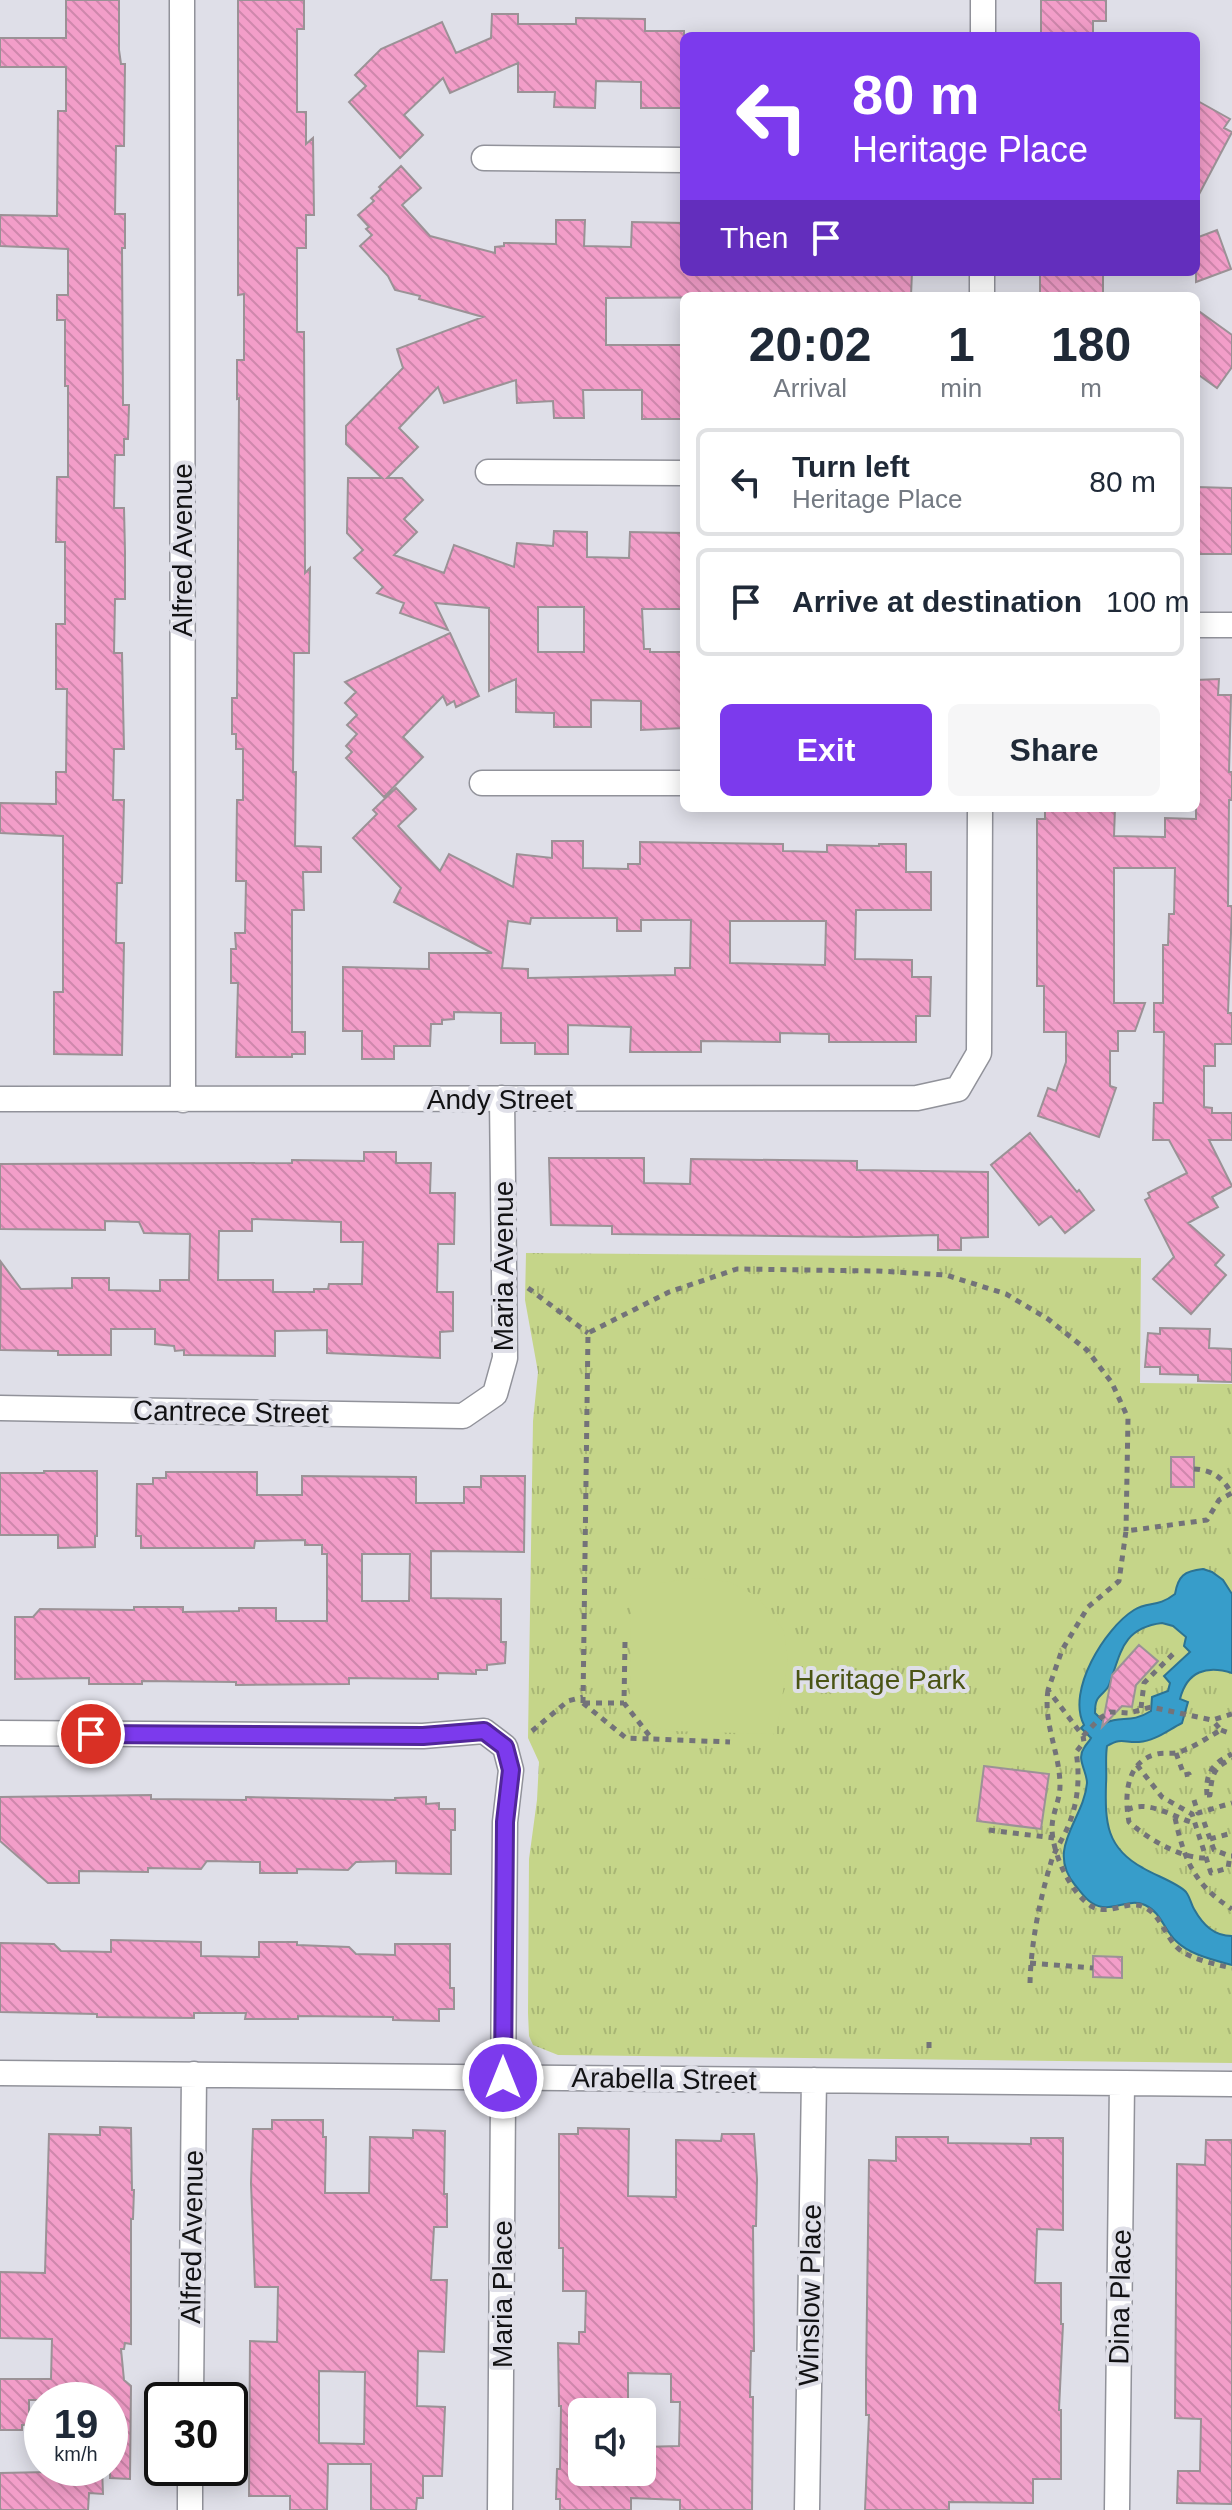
<!DOCTYPE html>
<style>
:root{--surface:#fff;--page:#f6f6f7;--text:#1f2937;--muted:#747a83;--line:#e0e1e3;--accent:#7c3aed}
body{margin:0;font-family:Helvetica,sans-serif;background:var(--page);color:var(--text);height:100vh;display:flex;flex-direction:column;font-size:30px;white-space:nowrap}
*{box-sizing:border-box;margin:0}
p{font-size:26px;color:var(--muted)}
.icon{flex:none;width:44px;height:44px;fill:none;stroke:currentColor;stroke-width:2;stroke-linecap:round;stroke-linejoin:round}
.map{position:relative;flex:1;overflow:hidden}
.panel{position:absolute;left:680px;top:292px;width:520px;height:520px;display:flex;flex-direction:column;background:var(--surface);border-radius:12px;box-shadow:0 4px 20px #0003}
.panel>*{flex:none}
.top-card{position:absolute;left:680px;top:32px;width:520px;height:244px;border-radius:12px;box-shadow:0 4px 20px #0003;background:#7c3aed;color:#fff;overflow:hidden}
.fabs{position:absolute;left:568px;top:2398px;display:grid;gap:16px}
.fabs a{display:grid;place-items:center;width:88px;height:88px;border-radius:12px;background:var(--surface);box-shadow:0 4px 20px #0003;font-size:40px}
.speed{position:absolute;left:24px;top:2382px;display:flex;gap:16px;font-size:40px;font-weight:700;text-align:center}
.speed>*{display:grid;place-content:center;width:104px;height:104px;border-radius:50%;background:var(--surface);box-shadow:0 4px 20px #0003;line-height:1}
.speed small{font-size:20px;font-weight:400}
.speed .limit{border:4px solid #111;border-radius:12px;background:#fff;color:#111}
.pin{position:absolute;display:grid;place-items:center;width:68px;height:68px;color:#fff;margin:-34px;border:4px solid #fff;border-radius:50%;box-shadow:0 2px 8px #0007}
.me{position:absolute;width:88px;margin:-44px;rotate:0deg;stroke-linejoin:round;filter:drop-shadow(0 0 6px #0008)}
.turn{display:flex;align-items:center;gap:28px;height:168px;padding:0 40px;font-size:36px}
.turn .icon{width:104px;height:104px;stroke-width:2.5}
.turn b{display:block;font-size:56px;line-height:68px}
.then{display:flex;align-items:center;height:76px;padding:0 40px;background:#0003;gap:16px;font-size:30px}
.eta{display:flex;justify-content:space-evenly;align-items:center;height:136px;text-align:center}
.eta b{font-size:48px;font-weight:800;line-height:56px}
.action{display:flex;gap:16px;margin-top:auto;padding:16px 40px}
.action a{flex:1;height:92px;border-radius:12px;background:var(--accent);color:#fff;font-size:32px;font-weight:800;line-height:92px;text-align:center}
.action a+a{background:var(--page);color:var(--text)}
ul{padding:0;list-style:none}
li{display:flex;align-items:center;gap:24px;height:108px;margin:0 16px 12px;padding:0 24px;border:4px solid var(--line);border-radius:12px}
li div{flex:1}
li b{display:block;font-size:30px}
li em{font-style:normal}
.map>svg:first-child{display:block}
.grass{fill:url(#grass-tufts)}
.pitch{fill:#c5d589}
.water{fill:#379dca;stroke:#2c7393;stroke-width:2;fill-rule:evenodd}
.building{fill:url(#building-back-hatch);stroke:#9b9296;stroke-width:2;fill-rule:evenodd}
.lines{fill:none;stroke-linecap:round;stroke-linejoin:round}
.minor-casing{stroke:#91929a;stroke-width:27}
.path{stroke:#737379;stroke-width:5;stroke-dasharray:6 6;stroke-linecap:butt}
.minor{stroke:#fff;stroke-width:24}
.route-casing{stroke:#51269a;stroke-width:20}
.route{stroke:#7c3aed;stroke-width:14}
.labels{text-anchor:middle;dominant-baseline:central;stroke-width:8;stroke-linejoin:round;paint-order:stroke}
.street-label{font-size:28px;fill:#121214;stroke:#dfdfe8}
.park-label{font-size:28px;fill:#4a5414;stroke:#dfdfe8}
</style>
<div class="map">
<svg width="1232" height="2510" viewBox="0 0 1232 2510">
<defs>
<pattern id="grass-tufts" width="24" height="20" patternUnits="userSpaceOnUse" patternTransform="scale(2)"><rect width="24" height="20" fill="#c5d589"/><path d="M3 7l-1-3M5 7V3M7 7l1-3M15 17l-1-3M17 17v-4M19 17l1-3" fill="none" stroke="#a8b675"/></pattern>
<pattern id="building-back-hatch" width="6" height="6" patternUnits="userSpaceOnUse" patternTransform="scale(2)"><rect width="6" height="6" fill="#f39ec9"/><path d="M-1 5l2 2M0 0l6 6M5-1l2 2" fill="none" stroke="#cf87ac"/></pattern>
</defs>
<rect width="100%" height="100%" fill="#dfdfe8"/>
<path class="grass" d="M526 1253 1141 1258 1140 1383 1232 1384V2063L558 2055 533 2045 529 2036 528 2013 529 1859 537 1800 539 1762 528 1738 533 1421 538 1372 525 1300Z"/>
<path class="pitch" d="M697 1578 730 1582 758 1597 784 1631 788 1661 776 1734 672 1731 654 1727 630 1699 631 1592 658 1583Z"/>
<path class="water" d="M1203 1569 1212 1572 1223 1580 1232 1594V1673C1207 1665 1187 1671 1180 1699L1188 1702 1182 1723C1168 1730 1155 1741 1139 1742 1124 1743 1122 1737 1107 1746 1105 1759 1107 1771 1106 1784 1105 1822 1106 1848 1143 1868 1154 1875 1178 1883 1186 1892 1190 1897 1191 1904 1194 1909 1203 1925 1214 1936 1232 1936V1965C1214 1960 1190 1955 1176 1941 1164 1930 1161 1912 1145 1905 1127 1897 1110 1915 1092 1903 1085 1899 1081 1892 1075 1885 1045 1848 1084 1820 1087 1783 1087 1771 1076 1759 1084 1748 1086 1744 1089 1742 1091 1738L1081 1728 1084 1725C1066 1691 1105 1628 1134 1610 1149 1601 1157 1608 1175 1594 1178 1576 1184 1571 1203 1569ZM1162 1623 1173 1626 1186 1637 1184 1646 1190 1652 1164 1676 1170 1683 1168 1691 1152 1697 1151 1711C1130 1724 1122 1715 1105 1723L1095 1713C1095 1709 1095 1704 1097 1700 1100 1694 1107 1691 1109 1685 1121 1653 1122 1628 1162 1623Z"/>
<path class="building" d="M66 0H119V50L121 64H125L124 146H116L115 214H125V248H122L123 405H129L128 439H124V455H115L114 508H124L125 552V599H115L114 653H122L124 749H114L113 800H124L122 883H117L116 943H124L122 1055 54 1054V992H63V836L0 833V803L56 804V772H66L67 689H56V624H65V542H56L57 477H68V386H65V320H57V295H68V249L0 246V215L57 216 58 111H66V67H0V38H66Z
M238 0H304V29H297V112H306V144L313 138 314 215H306V248H297V332H304L305 573 310 568 309 653H294L293 772H296L295 846 321 847V872H303L304 910H292V1032H305V1054H292V1057H236L238 983H231V949H236L235 933H245L246 881H236L237 800H243V749H236V734H232V698H237L239 398 237 399V360H244V294L238 295Z
M1041 0H1106V21H1093V36H1041Z
M492 14H518V24H576V18L645 19V31H684V108H641V82L596 81 595 108 554 107 555 92H518V63L450 93 443 78 404 115 423 135 400 158 349 102 366 86 355 75 381 49 442 22 456 53 491 38Z
M1196 100 1230 119 1224 128 1232 132 1196 200Z
M401 166 421 188 402 205 430 236 495 253V247L504 246V243L556 244V220H585L584 246 631 247 632 222 684 223V272H912L911 296 606 298V345H684V419H642V390H583L584 418H554L553 401 517 403 516 380 444 403 438 387 399 428 418 447 387 478H402L423 500 404 519 417 532 394 555 444 573 454 545 514 567 517 543 553 546 554 531 587 532V557L629 558 630 532 684 533V609H642L644 649H650V652H684V728L641 730V701L591 700V727H554V713L516 712V679L489 691V608L435 603 448 630 400 613 404 603 377 593 383 587 354 558 363 550 347 533 348 478H382L346 444V426L403 368 397 349 483 317 419 299 420 296 395 290 388 276 360 246 372 235 366 229 369 227 358 215 374 201 371 198 381 189 379 187ZM538 607H584V652H538Z
M1217 230 1231 269 1196 282V238Z
M1040 272 1103 274V296H1040Z
M1196 309 1232 335V367L1217 388 1196 373Z
M1196 487 1232 488V554H1196Z
M450 633 479 696 456 707 454 701 447 705 443 696 403 737 423 757 384 797 346 758 352 752 346 746 357 734 347 725 357 715 345 703 356 692 345 682Z
M1219 679 1218 695H1231L1229 772H1232V800H1229L1228 906H1232L1228 1013H1232V1044H1215V1066H1204V1107L1212 1108V1113H1232V1140H1209L1232 1186 1212 1197 1218 1207 1188 1223 1224 1255 1215 1265 1226 1275 1191 1314 1153 1279 1174 1257 1145 1200 1150 1197 1148 1193 1187 1173 1169 1140H1153L1154 1103H1163L1164 1032H1154V1003H1163V945H1168L1169 914H1174L1175 868H1114V1003H1145L1135 1031H1118V1051H1110V1086L1116 1088 1099 1137 1038 1116 1048 1088 1056 1091 1066 1062V1032H1044V986H1037V819H1045V808H1115L1114 836 1165 837V818L1196 819V680Z
M396 788 416 809 398 826 440 871 449 854 513 887 517 854 552 858V841H583V868L628 869V864H640V842L783 844V851L827 852V845L879 846V844H906V872H931V910H856L855 959 912 960V977H931L930 1016H916V1042H829V1034L780 1033V1042L701 1041V1052H630L631 1027 568 1025V1054H535V1043H501V1013L454 1012V1019L442 1020V1024H431L430 1046H394V1059H362V1031H343V967L429 969V953H492L394 902 401 888 353 838 377 814 373 810ZM531 918H617V931H641V920H691L690 968H675V975L528 978V969L502 968 508 921 530 924ZM730 921H826L825 965 730 963Z
M1030 1133 1077 1192 1079 1190 1094 1210 1065 1233 1051 1216 1039 1225 991 1165Z
M364 1152H396V1163H431L430 1193H455L454 1244H438L437 1292H453V1331L440 1332V1358L327 1353V1330L275 1331V1356L184 1355V1350L175 1351 174 1346 155 1344V1329H111V1355H58V1351L0 1350 1 1262 21 1289 72 1288V1278H109V1290L160 1291V1280H189L190 1234 144 1233 139 1222 105 1221V1230L0 1229V1164L292 1163V1160L364 1161ZM252 1219 341 1222V1242H363L362 1284H329L328 1289H314V1292H273V1280H218L219 1231H252Z
M549 1158H644V1183L690 1184 691 1159 857 1161V1170L988 1172V1237L961 1238V1250H938V1235L857 1237 612 1234V1226L551 1225Z
M1160 1328 1210 1329 1209 1348 1232 1349V1382L1198 1381V1375L1160 1374V1367H1145L1148 1333 1160 1334Z
M1171 1457H1194V1487H1171Z
M44 1471H97V1536H95V1547L58 1548V1535H0V1473H44Z
M166 1472H257V1495H302V1476L416 1477V1503H464V1487H481V1476H525L524 1552 431 1551V1598L501 1599V1642H506L505 1663 487 1665V1670H476V1674L438 1673V1679L349 1678V1684L236 1685V1682L142 1681V1684H89V1678L15 1679V1617H33L40 1609 134 1610V1607H183V1612L239 1611V1608H276V1621H327V1554H322V1545H305V1540L255 1541 254 1548H141V1536H136L137 1484H153V1478H166ZM362 1554H410L409 1601H362Z
M1139 1645 1158 1661 1136 1685 1132 1707 1122 1706 1102 1727 1112 1675Z
M984 1766 1049 1774 1041 1829 977 1821Z
M151 1795V1799L246 1800V1797L395 1800V1798L426 1797V1804L439 1803V1809H455V1830H451V1874L396 1873V1861L356 1862 348 1870 297 1869V1873H260V1862L207 1861 201 1869 148 1868V1872L79 1871V1883H48L0 1841V1797Z
M111 1940 201 1942V1956L259 1957V1942H297V1945L349 1947 356 1954 395 1955V1944H450V1988H454V2009H439V2021L393 2020V2017L298 2016V2019H245L246 2013H194V2018L97 2017V2014L0 2012V1943L54 1944 61 1951 111 1952Z
M1093 1956 1122 1957V1978L1093 1977Z
M272 2120H323V2137H326L325 2193H369L370 2137 413 2138V2130L445 2131 444 2194H447V2227H434L431 2280H447L444 2352 418 2351 417 2406 445 2407 442 2476H423V2498H417L416 2510H371V2464H328L327 2510H290V2496H249L250 2341 277 2342 278 2287H255L251 2183 253 2129H272ZM319 2371 365 2372 364 2444 319 2443Z
M100 2127 131 2128 132 2190H134L133 2219H131V2344L125 2343 124 2349H121L124 2380 131 2386 130 2479 110 2478V2400H29V2425H22V2430H0V2379H51L52 2339 0 2338V2272L45 2273 49 2134 100 2135Z
M578 2128 629 2129 628 2196 676 2197V2140L721 2141 722 2134H754L757 2179 756 2226H753L754 2351H751L750 2397H753L752 2510H680V2500L631 2498V2510H560V2499H556L557 2469H560L561 2406H559L558 2343 579 2344V2332H585L586 2291H563V2248H559V2134H578ZM628 2373 671 2374V2402H680L679 2446 642 2447V2472H582V2412H628Z
M896 2137H948V2143L1031 2144V2138H1063V2230L1037 2229 1035 2283H1061V2324H1063L1059 2410H1061V2479H1033V2503L949 2502V2510H865L869 2415H866V2377L869 2160 896 2161Z
M1206 2140H1232V2504L1177 2503 1178 2471H1200L1201 2419 1175 2418 1177 2164 1205 2165Z
M49 2468H102L103 2494 89 2493 88 2510H0V2473L49 2472Z"/>
<g class="lines">
<defs>
<path id="minor" d="M182 0 183 1100
M983 36V0
M484 158 684 160
M982 296V272
M488 472 684 473
M1196 625H1232
M482 783H684
M0 1099 917 1098 958 1089 979 1053 980 808
M0 1408 463 1416 495 1394 505 1358 502 1098
M0 1733 423 1736 484 1731 505 1747 511 1770 505 1822 500 2510
M0 2073 1232 2084
M191 2400 194 2074
M190 2510V2468
M807 2510 814 2080
M1117 2510 1122 2083"/>
</defs>
<use href="#minor" class="minor-casing"/>
<path class="path" d="M528 1288 588 1333
M1194 1469C1213 1470 1223 1478 1232 1494
M625 1642 624 1703 652 1739 730 1742
M1048 1690C1043 1725 1060 1752 1060 1786 1060 1800 1052 1814 1052 1828 1052 1853 1071 1895 1093 1907 1111 1916 1129 1898 1146 1908 1162 1917 1166 1939 1180 1950 1191 1959 1218 1965 1232 1968
M583 1703 588 1333 669 1292 737 1269 878 1271 946 1275 1006 1294 1048 1319 1087 1350 1112 1383 1128 1418 1126 1531
M583 1703 626 1738 652 1739
M584 1703H624
M1141 1708 1144 1683 1174 1653
M1221 1730 1232 1734
M532 1731 568 1701 583 1697
M1083 1736 1100 1718 1110 1712 1129 1713 1151 1707 1212 1720 1232 1714
M1176 1753 1184 1775 1189 1774 1190 1777
M1137 1765 1162 1797 1192 1814 1211 1873 1228 1868 1230 1856H1232
M1207 1795C1205 1773 1213 1763 1232 1754
M1207 1795H1210C1212 1775 1213 1767 1232 1759
M1194 1800 1198 1813 1232 1803
M1127 1810C1148 1799 1173 1817 1194 1823
M1175 1818C1184 1859 1194 1885 1232 1909
M1204 1822 1214 1850 1230 1856
M989 1830 1054 1838
M1210 1839 1232 1833
M1205 1858C1180 1858 1148 1839 1129 1822 1124 1796 1126 1761 1157 1754 1165 1752 1174 1755 1182 1751 1196 1746 1208 1737 1221 1730L1212 1720
M1030 1963 1093 1968
M1030 1983C1031 1942 1040 1898 1052 1859 1055 1851 1059 1845 1063 1837 1077 1811 1081 1781 1076 1752L1084 1742 1083 1736 1048 1690 1062 1650 1088 1607 1119 1581 1126 1531 1207 1520 1219 1500 1232 1493
M929 2042V2054"/>
<use href="#minor" class="minor"/>
</g>
<g class="lines">
<defs>
<path id="route" d="M91 1734 423 1736 484 1731 505 1747 511 1770 505 1822 503 2078"/>
</defs>
<use href="#route" class="route-casing"/>
<use href="#route" class="route"/>
</g>
<g class="labels">
<g class="street-label">
<text transform="translate(182 550) rotate(-90)">Alfred Avenue</text>
<text x="500" y="1099">Andy Street</text>
<text transform="translate(503 1266) rotate(-90)">Maria Avenue</text>
<text transform="translate(231 1412) rotate(1)">Cantrece Street</text>
<text transform="translate(664 2079) rotate(1)">Arabella Street</text>
<text transform="translate(192 2237) rotate(-89)">Alfred Avenue</text>
<text transform="translate(502 2294) rotate(-90)">Maria Place</text>
<text transform="translate(810 2295) rotate(-89)">Winslow Place</text>
<text transform="translate(1120 2297) rotate(-89)">Dina Place</text>
</g>
<g class="park-label">
<text x="880" y="1679">Heritage Park</text>
</g>
</g>
</svg>
<div class="fabs">
<a><svg class="icon" aria-label="sound" viewBox="0 0 24 24"><path d="M4 9h4l5-4v14l-5-4H4zM17 9q2 3 0 6"/></svg></a>
</div>
<div class="speed"><div>19<small>km/h</small></div><div class="limit">30</div></div>
<div class="pin" style="left:91px;top:1734px;background:#d93025"><svg class="icon" aria-label="arrive" viewBox="0 0 24 24"><path d="M6 21V4h12l-3 4 3 4H6"/></svg></div>
<svg class="me" style="left:503px;top:2078px" viewBox="-20 -20 40 40"><circle r="17" fill="#7c3aed" stroke="#fff" stroke-width="3"/><path d="M0-11L8 9 0 5-8 9z" fill="#fff"/></svg>
<div class="top-card">
<div class="turn"><svg class="icon" aria-label="left" viewBox="0 0 24 24"><path d="M17 20v-9H6M10 6l-5 5 5 5"/></svg><div><b>80 m</b>Heritage Place</div></div>
<div class="then">Then<svg class="icon" aria-label="arrive" viewBox="0 0 24 24"><path d="M6 21V4h12l-3 4 3 4H6"/></svg></div>
</div>
<section class="panel">
<div class="eta">
<div><b>20:02</b><p>Arrival</p></div>
<div><b>1</b><p>min</p></div>
<div><b>180</b><p>m</p></div>
</div>
<ul>
<li><svg class="icon" aria-label="left" viewBox="0 0 24 24"><path d="M17 20v-9H6M10 6l-5 5 5 5"/></svg><div><b>Turn left</b><p>Heritage Place</p></div><em>80 m</em></li>
<li><svg class="icon" aria-label="arrive" viewBox="0 0 24 24"><path d="M6 21V4h12l-3 4 3 4H6"/></svg><div><b>Arrive at destination</b></div><em>100 m</em></li>
</ul>
<div class="action"><a>Exit</a><a>Share</a></div>
</section>
</div>
